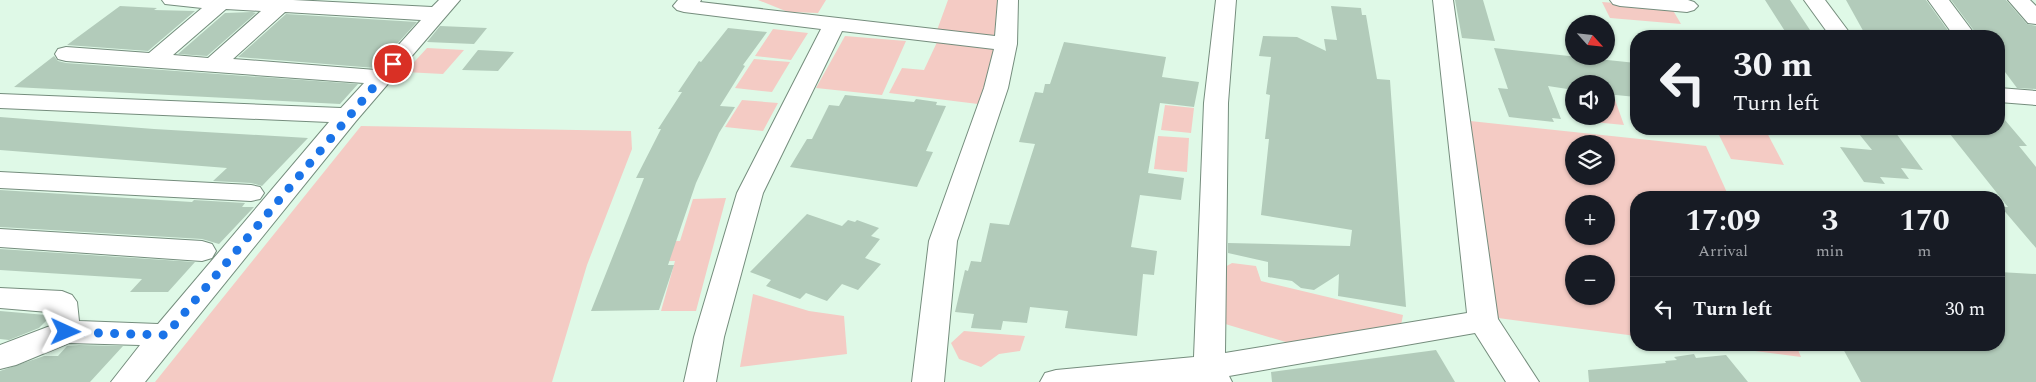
<!DOCTYPE html>
<meta charset="utf-8">
<style>
:root{--surface:#171b24;--page:#20242c;--text:#f1f3f6;--muted:#9ea1a6;--line:#363941}
body{margin:0;font-family:Spectral,serif;background:var(--page);color:var(--text);height:100vh;display:flex;flex-direction:column;font-size:19px;white-space:nowrap}
*{box-sizing:border-box;margin:0}
p{font-size:16px;color:var(--muted)}
.icon{flex:none;width:28px;height:28px;fill:none;stroke:currentColor;stroke-width:2;stroke-linecap:round;stroke-linejoin:round}
.map{position:relative;flex:1;overflow:hidden}
.side{position:absolute;left:1630px;top:191px;width:375px;height:160px;display:flex;flex-direction:column;background:var(--surface);border-radius:20px;box-shadow:0 1px 4px #0004}
.side>*{flex:none}
.top-card{position:absolute;left:1630px;top:30px;width:375px;height:105px;border-radius:20px;box-shadow:0 1px 4px #0004;background:#171b24;color:var(--text);overflow:hidden}
.needle{width:32px;rotate:117deg}
.tools{position:absolute;left:1565px;top:15px;display:grid;gap:10px}
.tools a{display:grid;place-items:center;width:50px;height:50px;border-radius:50%;background:var(--surface);box-shadow:0 1px 4px #0004;font-size:25px}
.pin{position:absolute;display:grid;place-items:center;width:42px;height:42px;color:#fff;margin:-21px;border:2px solid #fff;border-radius:50%;box-shadow:0 1px 5px #0007}
.me{position:absolute;width:55px;margin:-28px;rotate:91deg;stroke-linejoin:round;filter:drop-shadow(0 0 4px #0008)}
.turn{display:flex;align-items:center;gap:18px;height:105px;padding:0 20px;font-size:22px}
.turn .icon{width:65px;height:65px;stroke-width:2.5}
.turn b{display:block;font-size:35px;line-height:42px}
.eta{display:flex;justify-content:space-evenly;align-items:center;height:85px;text-align:center}
.eta b{font-size:30px;font-weight:700;line-height:35px}
ul{padding:0;list-style:none}
li{display:flex;align-items:center;gap:15px;height:65px;padding:0 20px;border-top:1px solid var(--line)}
li div{flex:1}
li b{display:block;font-size:19px}
li em{font-style:normal}
.map>svg:first-child{display:block}
.green{fill:#f4cbc4;fill-rule:evenodd}
.building{fill:#b2cbba}
.lines{fill:none;stroke-linecap:round;stroke-linejoin:round}
.minor-casing{stroke:#758d7d;stroke-width:2}
.minor{fill:#fff;fill-rule:evenodd}
.route{stroke:#1a73e8;stroke-width:9;stroke-dasharray:0 16.2}
</style>
<div class="map">
<svg width="2036" height="382" viewBox="0 0 2036 382">
<rect width="100%" height="100%" fill="#dff9e7"/>
<path class="green" d="M758 0H826L818 13 788 12Z
M948 0H1003L1000 21 993 37 936 33Z
M1602 2 1671 7 1681 24 1610 18Z
M773 29 808 33 791 60 755 56Z
M845 36 906 41 882 95 816 88Z
M938 40 1000 46 978 104 889 93 902 68 924 70Z
M427 48 464 50 443 74 405 72Z
M754 59 790 62 772 92 735 88Z
M1606 97H1614L1624 125 1583 121 1581 116H1606Z
M742 100 778 103 763 131 725 127Z
M1165 105 1194 108 1191 133 1161 130Z
M1461 120 1706 146 1729 197 1636 198V336L1498 318ZM1574 144H1606V176H1574ZM1574 204H1606V236H1574ZM1574 264H1606V296H1574Z
M361 126 631 131 632 149 587 265 552 382H155Z
M1716 129H1765L1784 165 1731 159Z
M1158 136 1189 138 1187 172 1154 169Z
M726 198 696 311H661L675 261 612 262 619 242 680 241 693 199Z
M1232 263 1256 266 1261 281 1403 315 1400 330 1299 346 1212 320 1214 273Z
M753 294 809 311 844 316 847 354 740 367Z
M964 331 1025 336 1020 351 999 354 981 367 959 359 951 343Z
M1709 345H1796L1801 357Z"/>
<path class="building" d="M1455 0H1483L1495 41 1462 38Z
M1765 0H1790L1814 36H1788Z
M1846 0H1926L1952 36H1866Z
M1951 0H2006L2027 24 2036 26V89L2017 88 1999 64V36H1978Z
M120 6 157 8 154 10 195 11 148 51 67 45Z
M1331 6 1361 8 1362 15H1366L1377 79 1390 80 1406 307 1338 296 1339 274 1314 290 1301 288 1292 281 1268 277V262L1228 253V243L1350 246 1352 230 1261 215 1269 139H1265L1270 95 1266 94 1271 57 1259 56 1263 36 1297 37 1326 51 1324 39 1337 40Z
M252 12 256 13 207 56 178 54 225 13Z
M286 14 417 22 375 68 238 57Z
M440 26 487 28 474 44 427 42Z
M728 28 767 32 743 65 745 66 720 106 735 107 719 133 696 183 668 265H674L659 310 591 311 644 178H636L661 129H658L682 92H678L699 61 701 62Z
M1064 42 1166 57 1162 77 1199 82 1194 107 1160 103 1148 173 1184 178 1181 200 1140 195 1131 247 1157 251 1154 275 1143 274 1137 336 1065 328 1068 311 1030 307 1027 323 1003 321 1001 330 971 328 974 314 955 312 965 270 968 271 971 261 981 262 990 223 1009 225 1035 144 1019 142 1035 92 1043 93 1045 84H1050Z
M1494 48 1636 63V97L1606 94V84H1574V90L1548 86 1561 119 1552 118 1554 122 1509 117 1498 88 1508 89Z
M478 50 514 52 498 71 462 70Z
M54 56 58 61 66 63 358 84 340 104 14 87Z
M845 95 914 102 916 99 937 102 936 105 946 106 926 151 933 152 917 187 790 167 807 139H812L829 105 839 106Z
M1999 113 2027 146H2019L2036 167V248L2001 207H2008L1946 129H1999Z
M0 117 154 129 308 138 262 186 251 183 213 181 227 168 0 150Z
M1855 129H1893L1923 170 1901 168 1909 179 1880 177 1885 184 1864 182 1840 147 1872 150Z
M0 190 192 202 194 200 245 203 242 207H254L219 244 202 239 0 227Z
M807 214 842 226 848 220 855 222 857 220 879 228 871 236 880 239 865 258 881 264 858 290 842 284 827 301 806 293 800 299 766 286 771 280 750 272Z
M0 249 195 262 168 292H130L142 279 0 270Z
M1999 272 2036 274V382H1861L1841 345H1999Z
M0 311 46 315 47 320 39 328 9 340 0 339Z
M79 345 123 346 90 382H0V371L44 356H58L67 346Z
M1436 350 1455 382H1272L1271 372Z
M1694 354 1696 358 1726 355 1748 382H1589L1588 370 1666 363 1665 361 1677 360 1674 357Z"/>
<g class="lines">
<defs>
<path id="minor" d="M162 0H293L432 7 439 0H460L356 121 145 382H111L140 345 69 343 16 365 0 369V345L50 326 48 312 0 308V288L62 291 72 295 77 302 79 321 158 324 329 122 0 108V94L341 108 364 83 66 61 58 59 55 54 58 49 66 47 149 53 202 8 165 4ZM226 9 261 11 208 58 173 55ZM285 12 421 20 376 70 233 59Z
M678 0H701L700 2 995 36 998 0H1018L1017 44 1008 88 957 241 944 382H912L929 241 984 88 994 49 842 31 763 193 724 337 716 382H684L694 337 737 193 821 29 684 12 677 10 673 6Z
M1216 0H1236L1228 103 1225 353 1467 313 1433 0H1453L1498 319 1539 382H1506L1475 333 1229 376 1232 382H1040L1045 373 1056 370 1194 357 1204 103Z
M1610 0H1688L1694 2 1698 6 1694 10 1687 12 1620 6 1613 4Z
M1804 0H1825L1852 36H1830Z
M1928 0H1949L1976 36H1954Z
M2008 0H2030L2036 6V24L2028 23Z
M1999 88 2036 91V105L1999 102Z
M0 172 251 185 260 187 264 193 260 199 251 201 0 188Z
M0 229 202 241 212 244 216 251 212 258 202 261 0 247Z"/>
</defs>
<use href="#minor" class="minor-casing"/>
<use href="#minor" class="minor"/>
</g>
<g class="lines">
<path class="route" d="M66 332 166 335 393 64"/>
</g>
</svg>
<div class="tools">
<a><svg class="needle" viewBox="-14 -14 28 28"><path d="M0-13l5 13h-10z" fill="#e53935"/><path d="M0 13l5-13h-10z" fill="#9ea1a6"/></svg></a>
<a><svg class="icon" aria-label="sound" viewBox="0 0 24 24"><path d="M4 9h4l5-4v14l-5-4H4zM17 9q2 3 0 6"/></svg></a>
<a><svg class="icon" aria-label="layers" viewBox="0 0 24 24"><path d="M12 4l9 5-9 5-9-5zM3 14l9 5 9-5"/></svg></a>
<a>+</a>
<a>−</a>
</div>
<div class="pin" style="left:393px;top:64px;background:#d93025"><svg class="icon" aria-label="arrive" viewBox="0 0 24 24"><path d="M6 21V4h12l-3 4 3 4H6"/></svg></div>
<svg class="me" style="left:66px;top:332px" viewBox="-20 -20 40 40"><path d="M0-17L14 15 0 8-14 15z" fill="#1a73e8" stroke="#fff" stroke-width="4"/></svg>
<div class="top-card">
<div class="turn"><svg class="icon" aria-label="left" viewBox="0 0 24 24"><path d="M17 20v-9H6M10 6l-5 5 5 5"/></svg><div><b>30 m</b>Turn left</div></div>
</div>
<section class="side">
<div class="eta">
<div><b>17:09</b><p>Arrival</p></div>
<div><b>3</b><p>min</p></div>
<div><b>170</b><p>m</p></div>
</div>
<ul>
<li><svg class="icon" aria-label="left" viewBox="0 0 24 24"><path d="M17 20v-9H6M10 6l-5 5 5 5"/></svg><div><b>Turn left</b></div><em>30 m</em></li>
</ul>
</section>
</div>
